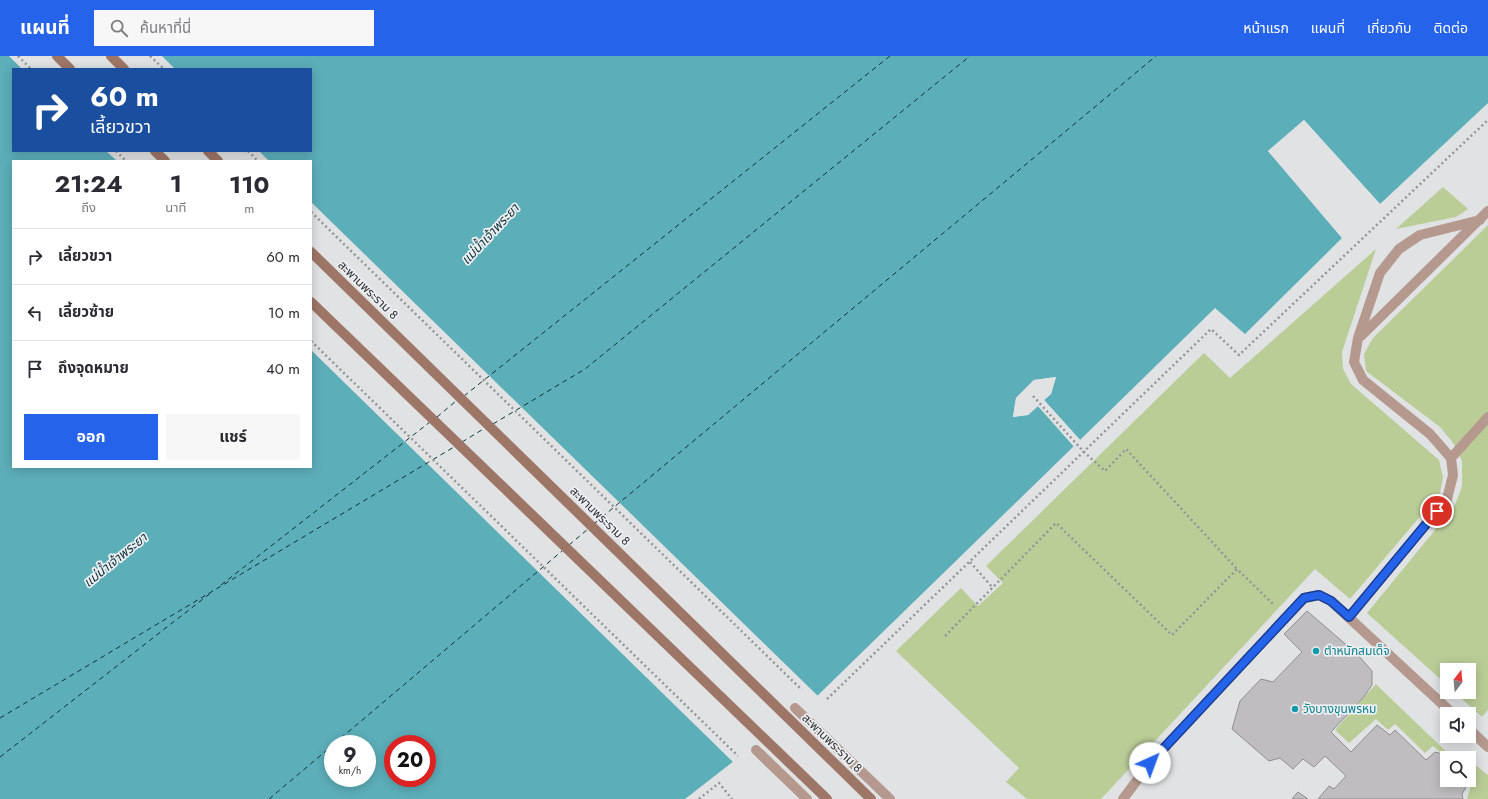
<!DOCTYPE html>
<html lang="th">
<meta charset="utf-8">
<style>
:root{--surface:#fff;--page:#f7f7f7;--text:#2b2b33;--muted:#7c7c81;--line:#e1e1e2;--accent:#2563eb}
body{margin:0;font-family:Jost,"Noto Sans Thai",sans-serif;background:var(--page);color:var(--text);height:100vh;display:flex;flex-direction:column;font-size:15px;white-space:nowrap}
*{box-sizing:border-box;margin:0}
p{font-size:13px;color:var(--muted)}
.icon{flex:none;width:22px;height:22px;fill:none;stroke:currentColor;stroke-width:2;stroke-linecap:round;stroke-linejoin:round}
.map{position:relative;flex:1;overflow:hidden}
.side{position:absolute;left:12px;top:104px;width:300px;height:308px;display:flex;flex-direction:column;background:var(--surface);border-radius:0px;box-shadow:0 2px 10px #0003}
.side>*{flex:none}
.banner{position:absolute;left:12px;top:12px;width:300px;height:84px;border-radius:0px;box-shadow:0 2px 10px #0003;background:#1a4fa0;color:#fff;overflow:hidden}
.needle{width:26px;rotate:16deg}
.tools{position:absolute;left:1440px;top:607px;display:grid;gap:8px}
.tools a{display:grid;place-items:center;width:36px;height:36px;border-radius:0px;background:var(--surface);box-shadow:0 2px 10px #0003;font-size:20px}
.speed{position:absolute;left:324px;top:679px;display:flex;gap:8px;font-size:20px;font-weight:700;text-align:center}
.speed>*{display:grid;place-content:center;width:52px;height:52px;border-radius:50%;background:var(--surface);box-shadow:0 2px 10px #0003;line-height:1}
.speed small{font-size:10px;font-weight:400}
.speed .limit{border:6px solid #d22;background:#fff;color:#111}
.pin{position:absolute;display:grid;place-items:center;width:34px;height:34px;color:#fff;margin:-17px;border:2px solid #fff;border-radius:50%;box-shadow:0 1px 4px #0007}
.me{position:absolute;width:44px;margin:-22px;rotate:43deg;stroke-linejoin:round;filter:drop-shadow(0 0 3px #0008)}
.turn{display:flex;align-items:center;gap:14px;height:84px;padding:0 12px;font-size:18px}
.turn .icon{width:52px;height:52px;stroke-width:2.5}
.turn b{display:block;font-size:28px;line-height:34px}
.eta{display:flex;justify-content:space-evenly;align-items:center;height:68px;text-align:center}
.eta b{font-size:24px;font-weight:700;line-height:28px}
.button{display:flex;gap:8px;margin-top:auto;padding:8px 12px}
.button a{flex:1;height:46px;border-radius:0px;background:var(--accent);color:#fff;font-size:16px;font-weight:700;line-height:46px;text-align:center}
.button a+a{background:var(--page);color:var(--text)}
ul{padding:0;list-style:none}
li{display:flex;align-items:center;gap:12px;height:56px;padding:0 12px;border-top:1px solid var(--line)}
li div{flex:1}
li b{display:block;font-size:15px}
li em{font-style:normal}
header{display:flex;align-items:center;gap:24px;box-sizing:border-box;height:56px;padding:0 20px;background:var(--accent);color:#fff}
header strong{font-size:19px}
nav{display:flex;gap:22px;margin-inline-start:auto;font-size:14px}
.search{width:280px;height:36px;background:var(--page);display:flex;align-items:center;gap:10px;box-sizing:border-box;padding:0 14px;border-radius:0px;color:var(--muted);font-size:15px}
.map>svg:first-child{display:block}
.green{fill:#bacd97}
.water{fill:#5caeb9;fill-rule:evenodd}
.pier{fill:#e0e2e4}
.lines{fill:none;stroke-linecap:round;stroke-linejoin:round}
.ferry{stroke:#0a3339;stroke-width:1;stroke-dasharray:5 4;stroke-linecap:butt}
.building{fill:#c0bdc0;stroke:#908e90}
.path{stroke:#949596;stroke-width:2.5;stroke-dasharray:2 3;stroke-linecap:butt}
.lane{stroke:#b5998f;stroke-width:10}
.street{stroke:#b5998f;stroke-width:10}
.secondary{stroke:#9e7667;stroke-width:10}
.route-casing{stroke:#184099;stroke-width:10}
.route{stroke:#2563eb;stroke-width:7}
.culture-dot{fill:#0f9aa8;stroke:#edeff2;stroke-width:1.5}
.labels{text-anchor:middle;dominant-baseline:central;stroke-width:3.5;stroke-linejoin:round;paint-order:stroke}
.street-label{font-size:12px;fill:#2f3030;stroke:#edeff2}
.culture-label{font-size:12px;fill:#0d838f;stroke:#edeff2;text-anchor:start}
.water-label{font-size:13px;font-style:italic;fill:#0a3339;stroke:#edeff2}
</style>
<header>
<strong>แผนที่</strong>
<div class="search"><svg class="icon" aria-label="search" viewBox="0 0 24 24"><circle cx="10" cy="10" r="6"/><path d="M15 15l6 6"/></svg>ค้นหาที่นี่</div>
<nav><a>หน้าแรก</a><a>แผนที่</a><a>เกี่ยวกับ</a><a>ติดต่อ</a></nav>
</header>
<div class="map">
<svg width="1488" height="743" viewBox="0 0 1488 743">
<rect width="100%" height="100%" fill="#e0e2e4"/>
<path class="green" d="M1443 131 1468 153 1456 161 1396 173Z
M1488 169V654L1482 661 1454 636H1469V614H1447V629L1367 557 1454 451 1462 431V405L1454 388 1440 371 1366 315 1364 298 1373 282Z
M1376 193 1342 296 1343 313 1351 328 1439 404 1443 421 1440 437 1350 543 1315 513 1101 743H1027L1006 726 1019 712 896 595 961 532 978 550 1003 527 986 510 1204 297 1230 322Z
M1376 628 1384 636 1453 702H1447L1433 690 1425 697 1395 668 1388 674 1376 663 1349 687 1335 674Z
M1469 704 1488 719V743H1467L1472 726 1469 722Z"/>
<path class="water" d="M0 0H1488V47L1380 148 1304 64 1268 95 1342 182 1245 278 1215 252 1080 384 1044 344 1051 338 1056 321 1034 324 1016 342 1013 361 1028 359 1038 350 1074 390 815 642 685 743H0ZM13 13H311V95H13ZM13 105H311V411H13ZM333 688H367V722H333ZM393 688H427V722H393Z"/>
<path class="pier" d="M9 0H162L175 13H22Z
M1304 64 1380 148 1378 149 1304 67 1270 95 1344 181 1342 182 1268 95Z
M106 95H259L269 105H117Z
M311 146 819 641 734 707 311 294Z
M1056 321 1051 338 1044 344 1081 385H1079L1042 345 1043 343 1049 337 1053 323 1035 326 1017 343 1016 358 1027 357 1037 348H1039L1075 389V392L1038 350 1028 359 1013 361 1016 342 1034 324Z"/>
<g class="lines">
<path class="ferry" d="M464 340 890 0
M437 361 456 345
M493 368 585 313 970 0
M462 386 485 372
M595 467 1156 0
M569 489 588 473
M221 529 430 366
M0 662 454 391
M334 688 562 495
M0 701 212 536
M269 743 333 689"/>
</g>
<path class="building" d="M1307 555 1357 598 1372 615V629L1363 642 1331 676 1351 696 1377 669 1390 679 1395 674 1426 704 1435 696 1442 698 1447 703V724H1466L1469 726 1462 738 1463 743H1318L1329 730 1334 733 1346 720 1325 700 1314 711 1303 703 1293 713 1280 702 1269 705 1232 673 1240 645 1261 623 1273 626 1302 596 1284 578Z
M1298 736 1308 743H1292Z"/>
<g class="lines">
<path class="path" d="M18 0 31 13
M150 0 164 13
M116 95 126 105
M248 95 258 105
M311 156 802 634
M311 285 738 700
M1033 340 1084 396 1105 415 1126 393 1237 513
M970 506 993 532
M945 580 1056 467 1172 579 1237 513 1273 548
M827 643 1211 273 1239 299 1488 64
M699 743 719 727 732 743"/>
<path class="lane" d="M1361 280 1488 155
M1451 402 1488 361
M1349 561 1447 443 1453 419 1451 402 1430 378 1363 324 1354 306 1358 282 1380 217 1399 193 1420 179 1480 164
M1469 673 1488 691
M1123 743 1150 707 1304 542 1319 539 1331 545 1453 658"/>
<path class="street" d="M795 652 890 743
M756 694 807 743"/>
<path class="secondary" d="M57 0 70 13
M111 0 124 13
M155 95 165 105
M208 95 218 105
M311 196 871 743
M311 246 827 743"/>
</g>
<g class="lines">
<defs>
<path id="route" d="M1150 707 1304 542 1319 539 1331 545 1349 561 1437 455"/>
</defs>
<use href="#route" class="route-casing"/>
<use href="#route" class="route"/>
</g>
<g class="culture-dot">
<circle cx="1316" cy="595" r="4"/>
<circle cx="1295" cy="653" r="4"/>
</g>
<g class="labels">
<g class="street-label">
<text transform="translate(368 234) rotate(44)">สะพานพระราม 8</text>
<text transform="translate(600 460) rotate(44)">สะพานพระราม 8</text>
<text transform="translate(832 687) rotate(44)">สะพานพระราม 8</text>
</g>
<g class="culture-label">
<text x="1324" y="595">ตำหนักสมเด็จ</text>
<text x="1303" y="653">วังบางขุนพรหม</text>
</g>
<g class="water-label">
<text transform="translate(490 178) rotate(-47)">แม่น้ำเจ้าพระยา</text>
<text transform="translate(115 504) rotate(-39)">แม่น้ำเจ้าพระยา</text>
</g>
</g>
</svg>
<div class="tools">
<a><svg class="needle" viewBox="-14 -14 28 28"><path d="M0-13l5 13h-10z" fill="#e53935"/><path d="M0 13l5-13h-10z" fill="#7c7c81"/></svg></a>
<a><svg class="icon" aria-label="sound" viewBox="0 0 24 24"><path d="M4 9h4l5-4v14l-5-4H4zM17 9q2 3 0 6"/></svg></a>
<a><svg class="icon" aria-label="search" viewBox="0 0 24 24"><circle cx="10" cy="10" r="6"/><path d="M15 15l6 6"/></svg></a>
</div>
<div class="speed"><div>9<small>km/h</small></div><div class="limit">20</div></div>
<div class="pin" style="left:1437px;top:455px;background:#d93025"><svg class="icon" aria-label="arrive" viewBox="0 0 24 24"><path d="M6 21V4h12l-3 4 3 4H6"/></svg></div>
<svg class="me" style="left:1150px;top:707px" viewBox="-20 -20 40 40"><circle r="19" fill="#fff"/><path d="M0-13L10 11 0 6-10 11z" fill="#2563eb"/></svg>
<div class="banner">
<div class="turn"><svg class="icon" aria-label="right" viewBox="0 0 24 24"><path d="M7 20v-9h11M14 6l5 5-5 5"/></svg><div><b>60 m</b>เลี้ยวขวา</div></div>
</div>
<section class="side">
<div class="eta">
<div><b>21:24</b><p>ถึง</p></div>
<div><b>1</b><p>นาที</p></div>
<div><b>110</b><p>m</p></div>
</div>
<ul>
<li><svg class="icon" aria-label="right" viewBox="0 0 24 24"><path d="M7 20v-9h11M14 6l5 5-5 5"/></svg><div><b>เลี้ยวขวา</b></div><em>60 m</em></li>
<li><svg class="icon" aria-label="left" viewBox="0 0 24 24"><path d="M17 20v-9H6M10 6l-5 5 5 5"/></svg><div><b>เลี้ยวซ้าย</b></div><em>10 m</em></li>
<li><svg class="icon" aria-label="arrive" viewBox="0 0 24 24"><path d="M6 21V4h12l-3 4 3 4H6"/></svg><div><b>ถึงจุดหมาย</b></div><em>40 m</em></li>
</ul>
<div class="button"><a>ออก</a><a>แชร์</a></div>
</section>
</div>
